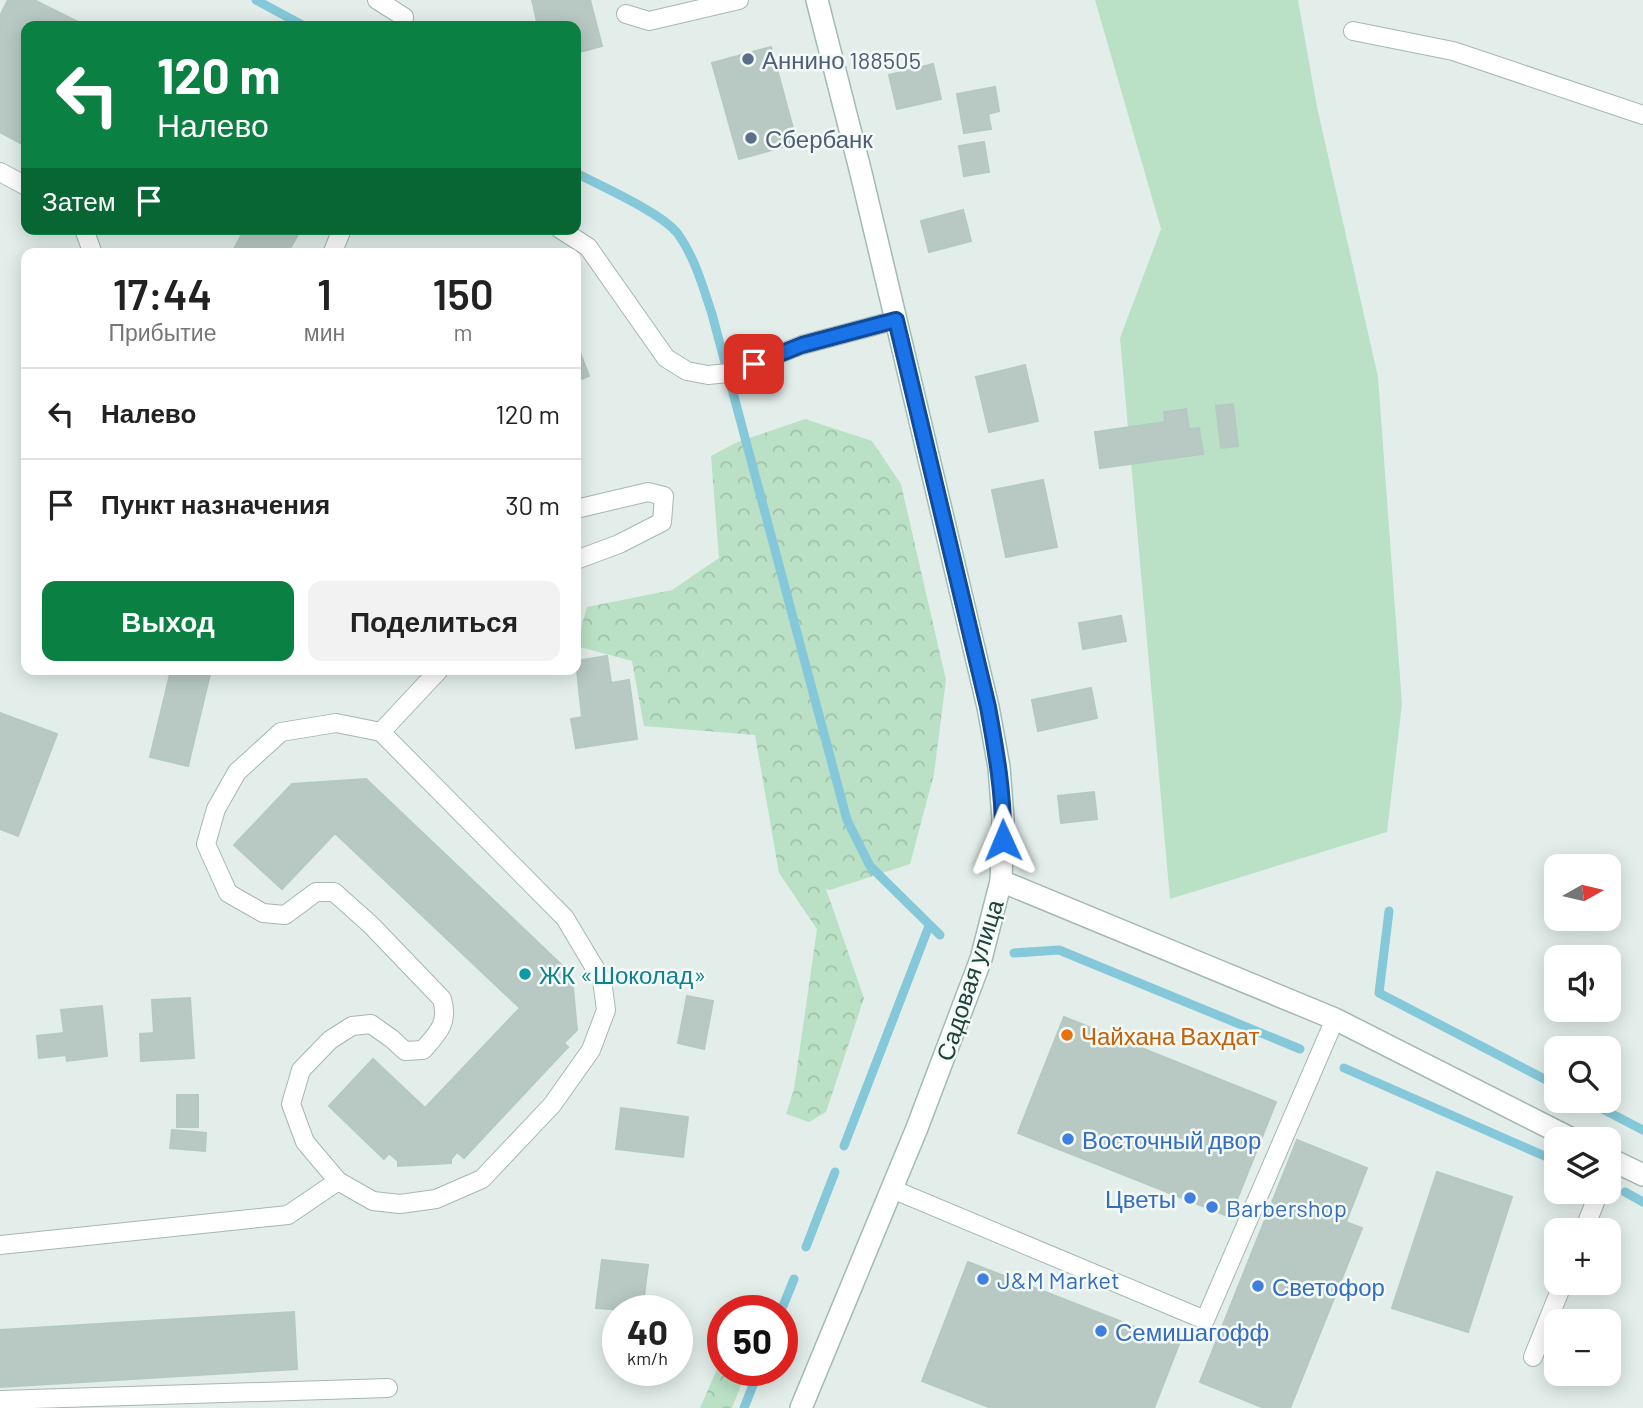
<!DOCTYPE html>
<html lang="ru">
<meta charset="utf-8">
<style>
:root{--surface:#fff;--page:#f2f2f2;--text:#222;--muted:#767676;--line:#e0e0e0;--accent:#0b8043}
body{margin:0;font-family:Barlow,sans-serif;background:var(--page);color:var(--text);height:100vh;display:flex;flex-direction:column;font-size:26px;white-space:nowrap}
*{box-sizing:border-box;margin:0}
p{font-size:23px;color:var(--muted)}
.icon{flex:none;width:38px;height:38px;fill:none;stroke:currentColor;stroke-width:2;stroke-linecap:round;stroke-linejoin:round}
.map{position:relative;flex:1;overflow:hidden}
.sheet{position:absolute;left:21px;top:248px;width:560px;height:427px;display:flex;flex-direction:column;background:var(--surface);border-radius:14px;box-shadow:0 4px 18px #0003}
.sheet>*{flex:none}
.banner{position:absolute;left:21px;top:21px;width:560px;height:214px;border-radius:14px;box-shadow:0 4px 18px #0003;background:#0b8043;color:#fff;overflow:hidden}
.needle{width:46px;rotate:82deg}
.tools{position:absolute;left:1544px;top:854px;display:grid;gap:14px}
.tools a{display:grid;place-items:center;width:77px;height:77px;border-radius:14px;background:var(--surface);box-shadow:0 4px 18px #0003;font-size:35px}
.speed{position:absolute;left:602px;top:1295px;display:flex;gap:14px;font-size:35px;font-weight:700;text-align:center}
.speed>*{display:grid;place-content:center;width:91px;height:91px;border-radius:50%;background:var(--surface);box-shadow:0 4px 18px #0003;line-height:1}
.speed small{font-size:18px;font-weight:400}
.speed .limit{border:10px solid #d22;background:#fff;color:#111}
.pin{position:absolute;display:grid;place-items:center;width:60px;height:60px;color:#fff;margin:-30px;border-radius:14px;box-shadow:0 4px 10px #0006}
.me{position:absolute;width:77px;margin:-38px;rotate:359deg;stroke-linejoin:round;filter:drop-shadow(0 0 5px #0008)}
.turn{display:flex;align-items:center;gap:24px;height:147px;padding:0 21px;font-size:32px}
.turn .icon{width:91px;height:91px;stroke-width:2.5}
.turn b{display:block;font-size:49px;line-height:60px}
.then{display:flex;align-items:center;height:66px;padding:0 21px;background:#0003;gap:14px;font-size:26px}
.eta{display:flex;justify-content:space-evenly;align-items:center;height:119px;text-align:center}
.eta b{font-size:42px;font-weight:600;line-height:49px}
.cta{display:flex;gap:14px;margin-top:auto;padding:14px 21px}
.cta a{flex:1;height:80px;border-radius:14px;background:var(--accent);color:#fff;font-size:28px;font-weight:600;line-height:80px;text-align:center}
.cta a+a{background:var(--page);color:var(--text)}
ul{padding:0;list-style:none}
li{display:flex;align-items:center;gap:21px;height:91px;padding:0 21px;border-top:2px solid var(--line)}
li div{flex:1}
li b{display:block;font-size:26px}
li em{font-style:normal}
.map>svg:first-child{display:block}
.forest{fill:url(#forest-crowns)}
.green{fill:#bae1c6}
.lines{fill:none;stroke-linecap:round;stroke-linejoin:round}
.stream{stroke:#85c8d9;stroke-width:9}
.building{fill:#b8c9c3;stroke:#b4c9c1;stroke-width:2}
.service-casing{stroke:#a5b7b2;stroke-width:20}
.minor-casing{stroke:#a5b7b2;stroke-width:24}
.secondary-casing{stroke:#a0bbb3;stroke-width:24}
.service{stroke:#fff;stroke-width:18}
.minor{stroke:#fff;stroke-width:21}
.secondary{stroke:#fff;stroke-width:21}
.route-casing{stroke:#114b97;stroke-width:18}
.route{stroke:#1a73e8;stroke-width:12}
.service-dot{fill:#5c6f8a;stroke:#f4faf7;stroke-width:2.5}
.culture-dot{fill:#0f9aa8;stroke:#f4faf7;stroke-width:2.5}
.food-dot{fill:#e8710a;stroke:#f4faf7;stroke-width:2.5}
.shop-dot{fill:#3f7fe0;stroke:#f4faf7;stroke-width:2.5}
.labels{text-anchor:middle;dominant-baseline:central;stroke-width:5;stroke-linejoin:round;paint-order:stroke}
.service-label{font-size:24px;fill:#4e5e75;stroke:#f4faf7;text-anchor:start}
.culture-label{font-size:24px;fill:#0d838f;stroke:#f4faf7;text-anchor:start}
.street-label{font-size:24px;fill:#20423a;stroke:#f4faf7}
.food-label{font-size:24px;fill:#c56008;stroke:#f4faf7;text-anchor:start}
.shop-label{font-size:24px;fill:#366cbe;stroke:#f4faf7;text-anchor:start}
</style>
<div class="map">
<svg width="1643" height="1408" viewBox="0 0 1643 1408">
<defs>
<pattern id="forest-crowns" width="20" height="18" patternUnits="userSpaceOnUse" patternTransform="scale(1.75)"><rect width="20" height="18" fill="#bae1c6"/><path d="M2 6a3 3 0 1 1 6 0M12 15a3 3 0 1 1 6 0" fill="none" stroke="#a0c2ab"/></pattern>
</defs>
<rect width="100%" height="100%" fill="#e3eeea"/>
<path class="forest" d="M805 419 872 441 901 484 946 680 934 774 910 864 830 890 826 889 864 998 826 1112 809 1122 786 1114 794 1089 817 929 779 873 755 735 644 726 632 661 576 646 587 607 672 590 719 558 711 456 735 443Z
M723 1355V1370H747L732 1408H700Z"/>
<path class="green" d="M1095 0H1298L1317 107 1378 377 1402 704 1387 832 1170 899 1120 338 1161 229Z"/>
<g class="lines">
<path class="stream" d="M256 0 304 26
M576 173C601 186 662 213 678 234 695 258 703 287 712 314L847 820 870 866 940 935
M1389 911 1379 993 1556 1085
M1014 953 1059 950 1300 1049
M1344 1068 1556 1161
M1587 1101 1643 1130
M844 1146 929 926
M1625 1192 1643 1202
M806 1247 835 1172
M781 1311 794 1279
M744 1408 759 1370"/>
</g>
<path class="building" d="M8 0H34L86 26H26V146L0 132V16Z
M532 0H590L602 46 576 53V26H538Z
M771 47 797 143 739 159 712 63Z
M933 64 941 99 897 109 889 75Z
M995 87 999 111 988 114 991 129 964 133 957 94Z
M984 142 989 172 964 176 959 146Z
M963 210 971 241 929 252 921 221Z
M245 229H301L287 254H231Z
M576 342 589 376 576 381Z
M1025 365 1038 421 989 432 976 377Z
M1233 404 1238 446 1221 448 1216 406Z
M1186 409 1189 429 1199 428 1203 454 1100 468 1095 432 1165 422 1164 412Z
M1043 480 1057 547 1006 557 992 490Z
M1121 616 1126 641 1083 649 1079 623Z
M607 656 611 683 629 680 637 739 576 748 571 719 582 717 576 661Z
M171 670H211L188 766 150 757Z
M1091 688 1097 718 1038 731 1032 700Z
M0 713 57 734 18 836 0 829Z
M366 779 568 971 562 978 573 988 577 1030 564 1043 568 1047 464 1158 457 1152 451 1159V1163L398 1166V1161L389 1153 384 1159 329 1106 373 1059 425 1108 520 1008 335 833 282 889 234 845 292 784Z
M1094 792 1097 819 1061 823 1058 796Z
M687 996 713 1001 704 1049 678 1043Z
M190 998 194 1058 141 1061 140 1034 154 1033 152 1000Z
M102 1006 107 1056 67 1061 66 1055 39 1058 37 1036 64 1033 61 1010Z
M1064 1017 1276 1102 1230 1217 1018 1133Z
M177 1095H198V1127H177Z
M621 1108 688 1117 683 1157 616 1149Z
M172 1130 206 1133 205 1151 170 1148Z
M1297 1140 1367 1168 1346 1222 1362 1228 1290 1408H1264L1200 1382Z
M1437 1172 1512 1197 1468 1332 1392 1308Z
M602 1260 648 1265 642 1311 596 1308Z
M968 1262 1179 1344 1154 1408H991L922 1381Z
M294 1312 297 1369 0 1387V1330Z"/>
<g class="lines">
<defs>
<path id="service" d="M377 0 404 17 403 26
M626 14 649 21 739 0
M1353 31 1453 51 1643 115
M0 172 26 186
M84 229 93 254
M560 229 588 247 666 358 687 371 708 375 728 373 802 345 896 320
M332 254 342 229
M576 509 648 492 664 496 662 522 619 544 576 560
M336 723 381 732 565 918 602 980 606 1010 591 1050 552 1105 482 1179 436 1199 400 1204 373 1201 338 1181 305 1142 291 1104 301 1070 330 1040 352 1026 371 1024 392 1039 405 1051 423 1050C438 1033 449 1023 442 999L371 925 334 892H316L285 915 263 913 228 893 206 844 216 809 237 772 281 732Z
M381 732 439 670
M892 1189 1205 1320 1335 1019
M1584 1230 1599 1192
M0 1245 288 1215 338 1181
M1533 1357 1563 1283
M0 1400 388 1388"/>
<path id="minor" d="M1001 881 1335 1019 1572 1139
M1608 1158 1643 1175"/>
<path id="secondary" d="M801 1408 917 1128 981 959 1001 881 1003 819 999 767 988 707 861 173 817 0"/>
</defs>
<use href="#service" class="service-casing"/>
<use href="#minor" class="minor-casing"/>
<use href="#secondary" class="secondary-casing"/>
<use href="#service" class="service"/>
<use href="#minor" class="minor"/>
<use href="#secondary" class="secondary"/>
</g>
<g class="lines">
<defs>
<path id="route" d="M754 364 802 345 896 320 988 707C996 751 1004 795 1003 840"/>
</defs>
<use href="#route" class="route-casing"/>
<use href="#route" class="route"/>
</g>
<g class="service-dot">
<circle cx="748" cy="59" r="7"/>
<circle cx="751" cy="138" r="7"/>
</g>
<circle class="culture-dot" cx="525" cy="974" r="7"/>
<circle class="food-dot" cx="1067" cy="1035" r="7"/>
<g class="shop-dot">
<circle cx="1068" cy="1139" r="7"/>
<circle cx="1190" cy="1198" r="7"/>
<circle cx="1212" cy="1207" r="7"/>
<circle cx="983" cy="1279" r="7"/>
<circle cx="1258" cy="1286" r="7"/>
<circle cx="1101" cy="1331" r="7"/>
</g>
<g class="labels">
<g class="service-label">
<text x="762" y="59">Аннино 188505</text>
<text x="765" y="138">Сбербанк</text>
</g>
<g class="culture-label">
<text x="539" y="974">ЖК «Шоколад»</text>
</g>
<g class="street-label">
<text transform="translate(969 980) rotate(-72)">Садовая улица</text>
</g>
<g class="food-label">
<text x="1081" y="1035">Чайхана Вахдат</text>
</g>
<g class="shop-label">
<text x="1082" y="1139">Восточный двор</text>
<text x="1176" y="1198" text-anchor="end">Цветы</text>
<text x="1226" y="1207">Barbershop</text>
<text x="997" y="1279">J&amp;M Market</text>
<text x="1272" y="1286">Светофор</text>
<text x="1115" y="1331">Семишагофф</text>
</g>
</g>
</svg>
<div class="tools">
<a><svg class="needle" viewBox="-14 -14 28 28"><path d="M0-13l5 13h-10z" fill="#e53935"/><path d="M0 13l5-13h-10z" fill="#767676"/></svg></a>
<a><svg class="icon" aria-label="sound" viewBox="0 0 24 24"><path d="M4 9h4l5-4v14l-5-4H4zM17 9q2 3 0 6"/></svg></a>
<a><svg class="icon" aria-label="search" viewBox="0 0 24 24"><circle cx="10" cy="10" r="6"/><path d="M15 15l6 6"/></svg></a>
<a><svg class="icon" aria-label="layers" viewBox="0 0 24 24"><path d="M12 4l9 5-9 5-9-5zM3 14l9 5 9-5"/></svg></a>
<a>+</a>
<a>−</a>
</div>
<div class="speed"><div>40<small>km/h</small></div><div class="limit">50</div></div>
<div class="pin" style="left:754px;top:364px;background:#d93025"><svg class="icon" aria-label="arrive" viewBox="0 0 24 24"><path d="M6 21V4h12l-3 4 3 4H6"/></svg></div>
<svg class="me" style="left:1003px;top:840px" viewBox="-20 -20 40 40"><path d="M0-17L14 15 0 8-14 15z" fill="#1a73e8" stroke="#fff" stroke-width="4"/></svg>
<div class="banner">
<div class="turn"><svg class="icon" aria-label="left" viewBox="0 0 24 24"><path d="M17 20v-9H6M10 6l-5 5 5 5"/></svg><div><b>120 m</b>Налево</div></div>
<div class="then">Затем<svg class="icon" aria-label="arrive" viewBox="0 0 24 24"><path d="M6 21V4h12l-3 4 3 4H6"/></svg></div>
</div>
<section class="sheet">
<div class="eta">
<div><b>17:44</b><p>Прибытие</p></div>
<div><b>1</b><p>мин</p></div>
<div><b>150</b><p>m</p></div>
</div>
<ul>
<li><svg class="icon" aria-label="left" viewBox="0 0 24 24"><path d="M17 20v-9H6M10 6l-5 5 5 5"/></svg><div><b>Налево</b></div><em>120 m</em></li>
<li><svg class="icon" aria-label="arrive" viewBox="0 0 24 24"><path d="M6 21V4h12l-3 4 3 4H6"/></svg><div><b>Пункт назначения</b></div><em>30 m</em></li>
</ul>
<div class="cta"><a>Выход</a><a>Поделиться</a></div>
</section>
</div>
